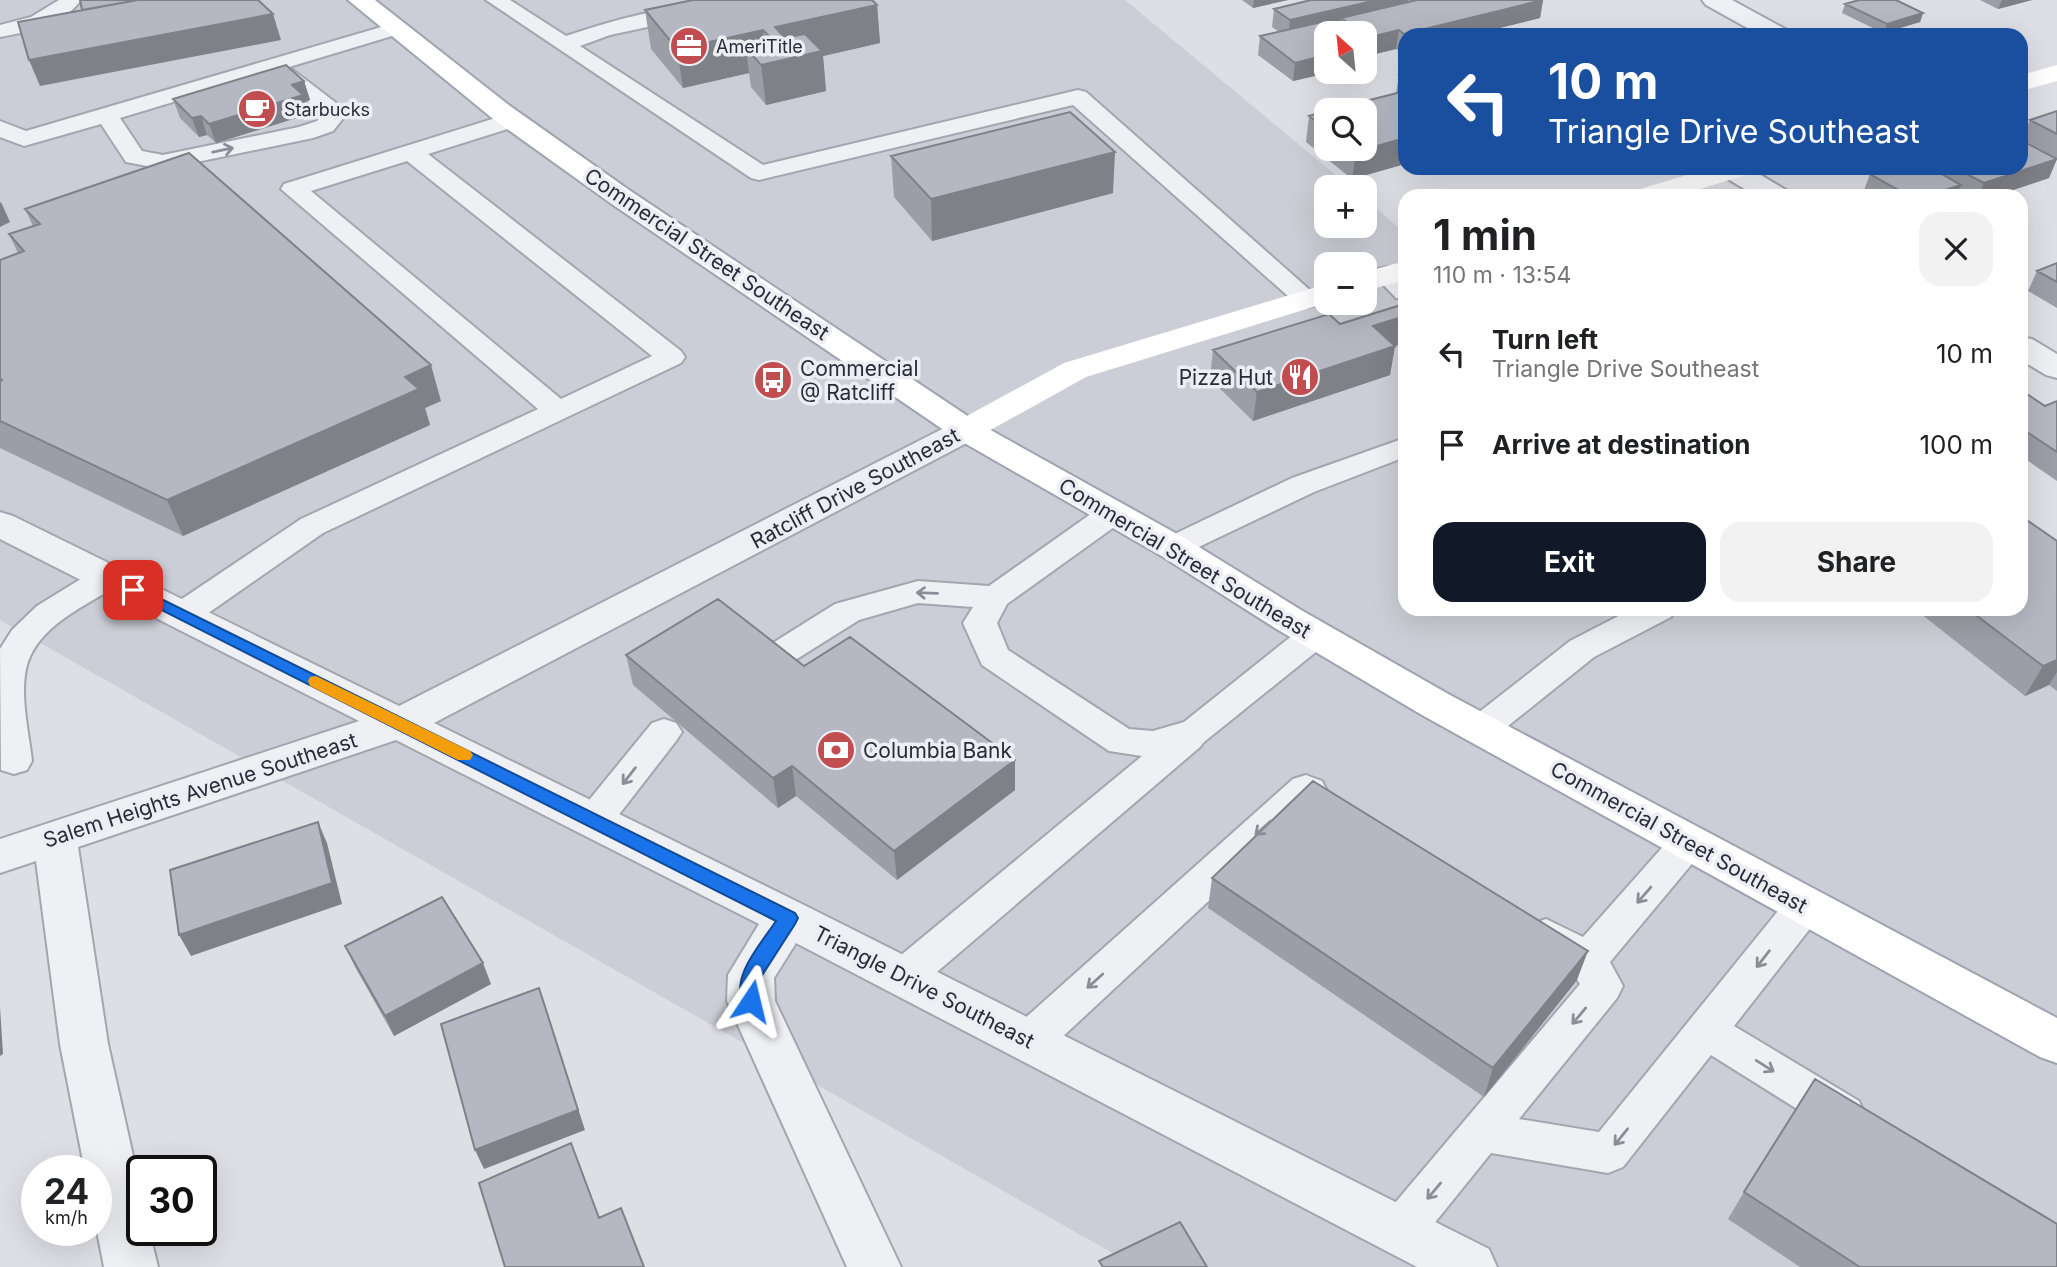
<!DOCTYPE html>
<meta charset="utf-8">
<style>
:root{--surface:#fff;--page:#f2f2f2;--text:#202124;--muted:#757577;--accent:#111827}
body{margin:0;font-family:Inter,sans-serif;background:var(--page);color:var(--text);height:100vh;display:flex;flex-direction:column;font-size:26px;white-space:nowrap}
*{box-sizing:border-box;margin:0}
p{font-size:23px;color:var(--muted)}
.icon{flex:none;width:38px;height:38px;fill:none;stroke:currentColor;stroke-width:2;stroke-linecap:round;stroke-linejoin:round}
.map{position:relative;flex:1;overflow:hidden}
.drawer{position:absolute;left:1398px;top:189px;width:630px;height:427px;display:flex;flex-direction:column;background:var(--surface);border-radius:21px;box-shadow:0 7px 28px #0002}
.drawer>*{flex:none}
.guide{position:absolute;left:1398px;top:28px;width:630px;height:147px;border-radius:21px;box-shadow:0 7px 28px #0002;background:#1a4fa0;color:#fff;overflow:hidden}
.needle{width:46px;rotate:333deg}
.fabs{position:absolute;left:1314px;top:21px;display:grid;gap:14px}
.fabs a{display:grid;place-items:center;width:63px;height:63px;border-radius:14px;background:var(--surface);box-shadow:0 7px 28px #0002;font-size:35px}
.speed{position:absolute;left:21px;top:1155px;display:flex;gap:14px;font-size:35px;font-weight:700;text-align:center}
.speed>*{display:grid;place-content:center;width:91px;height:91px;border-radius:50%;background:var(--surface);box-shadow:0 7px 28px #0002;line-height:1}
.speed small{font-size:18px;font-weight:400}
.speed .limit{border:4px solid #111;border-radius:10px;background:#fff;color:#111}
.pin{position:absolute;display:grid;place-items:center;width:60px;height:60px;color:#fff;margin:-30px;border-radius:14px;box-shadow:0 4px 10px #0006}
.me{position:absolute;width:77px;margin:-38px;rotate:10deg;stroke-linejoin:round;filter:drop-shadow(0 0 5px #0008)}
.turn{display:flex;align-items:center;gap:24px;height:147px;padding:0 35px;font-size:32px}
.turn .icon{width:91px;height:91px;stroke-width:2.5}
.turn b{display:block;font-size:49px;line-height:60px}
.round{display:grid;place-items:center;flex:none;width:74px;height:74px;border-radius:21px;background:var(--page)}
.head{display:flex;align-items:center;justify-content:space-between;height:119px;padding:0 35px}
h1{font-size:42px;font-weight:700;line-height:52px}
.cta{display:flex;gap:14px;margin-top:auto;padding:14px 35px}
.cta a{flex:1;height:80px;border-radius:21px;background:var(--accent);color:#fff;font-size:28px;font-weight:700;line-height:80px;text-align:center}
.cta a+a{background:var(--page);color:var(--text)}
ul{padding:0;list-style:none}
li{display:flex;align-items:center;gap:21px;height:91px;padding:0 35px}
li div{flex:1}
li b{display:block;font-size:26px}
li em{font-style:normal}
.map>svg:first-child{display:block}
.built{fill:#cbced6;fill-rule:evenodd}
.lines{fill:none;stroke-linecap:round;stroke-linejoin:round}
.lane-casing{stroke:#a3a6ae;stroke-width:4}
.street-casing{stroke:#a3a6ae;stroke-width:4}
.primary-casing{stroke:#9ea3b0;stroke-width:4}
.lane{fill:#eff0f4;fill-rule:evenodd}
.street{fill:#eff0f4;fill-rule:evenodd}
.secondary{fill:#fff;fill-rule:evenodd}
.primary{fill:#fff;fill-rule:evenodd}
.wall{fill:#9c9ea7}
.shaded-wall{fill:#7f8188}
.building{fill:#b5b8c2;stroke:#7f8188;stroke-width:2}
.oneway{stroke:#8c8e97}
.route{fill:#1a73e8;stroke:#114b97;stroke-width:2}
.slow{fill:#f59e0b}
.labels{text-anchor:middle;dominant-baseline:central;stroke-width:7;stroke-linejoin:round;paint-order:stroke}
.far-poi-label{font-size:18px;fill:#282c3a;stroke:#eceef3;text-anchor:start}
.street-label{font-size:21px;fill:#282c3a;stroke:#eceef3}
.poi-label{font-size:21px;fill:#282c3a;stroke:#eceef3;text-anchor:start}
</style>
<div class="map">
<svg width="2057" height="1267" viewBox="0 0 2057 1267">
<rect width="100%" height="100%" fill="#dddfe5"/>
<path class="built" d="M0 0H1125L1350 187H1326V226H1365V199L1405 233V609H2021V516L2057 541V1267H1137L0 620ZM1326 264H1365V303H1326Z"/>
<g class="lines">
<defs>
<path id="lane" d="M59 0H81C63 25 29 32 0 37V25L31 17Z
M486 0H510L566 36C627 15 694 0 758 0L755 4 610 35 580 46 763 165 1078 90 1086 92 1320 299 1316 305 1307 307 1298 305 1073 105 759 180 751 178Z
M395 23 402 25 406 29 402 33 289 67 344 109 345 116 333 131 313 138 163 169 126 162 101 124 24 146 0 137V121L26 131ZM269 73 322 112V115L317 121 299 127 163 155 142 151 120 118Z
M512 113 520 115 523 120 520 125 428 154 681 351 685 357 681 363 323 533 194 623 182 626 170 623 166 615 170 607 301 519 538 409 281 189 284 184ZM407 161 652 356 561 399 311 191Z
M1387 267 1396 269 1405 278V300L1396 298 1374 275 1378 269Z
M1405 438V457L1314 492 1184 554 1173 557 1162 554 1157 547 1162 540 1292 478Z
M1113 503 1124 506 1128 513 1124 520 1007 604 997 623 1008 650 1129 729 1153 731 1184 722 1303 627 1315 623 1327 627 1332 635 1327 643 1204 742 1200 747 917 989 903 994 889 989 883 977 889 965 1142 756 1109 751 982 665 963 623 973 607 918 603 859 620 792 662 780 666 768 662 763 654 768 646 835 604 918 581 989 586 1102 506Z
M108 566 119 569 124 577 119 585C86 605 35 627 26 669 20 698 29 733 32 761L27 770 14 774 1 770 0 649 12 630 37 606 97 569Z
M1632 609H1675L1671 617 1594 657 1493 738 1481 742 1469 738 1463 729 1469 720 1570 641Z
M664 719 676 723 682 732 676 741 607 830 594 834 581 830 576 820 581 810 652 723Z
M1306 775 1322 781 1327 791 1322 801 1314 803 1044 1054 1029 1059 1014 1054 1008 1041 1014 1028 1293 779Z
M1688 828 1701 833 1707 843 1701 853 1610 962 1623 986 1617 998 1519 1119 1599 1132 1791 895 1805 890 1819 895 1824 906 1819 917 1734 1026 1859 1101 1865 1115 1859 1129 1844 1134 1829 1129 1711 1055 1623 1167 1608 1173 1491 1153 1416 1246 1400 1252 1384 1246 1377 1231 1384 1216 1580 984C1567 962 1538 958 1526 935L1532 924 1546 919 1583 937 1675 833Z"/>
<path id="street" d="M1702 0H1732L1787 30 1790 35H1760L1706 5Z
M1721 168H1749L1786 190 1790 196H1756L1723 176Z
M2021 337 2032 339 2057 354V378L2046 375 2021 360Z
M966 420 978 423 983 430 978 437 434 723 804 905 1489 1249 1497 1267H1417L796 943 774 978 775 1001 901 1267H847L727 1001 728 975 759 924 396 740 78 847 108 1044 142 1196V1230H149L158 1267H104L96 1226V1171H85L60 1044 36 861 0 873V839L359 721 0 539V512L13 516 399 706 954 423Z"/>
<path id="primary" d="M348 0H375L510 106 629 190 978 423 1186 539 1301 610 1450 695 2057 1018V1063L2040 1057 1422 715 1275 628 1160 555 954 437 609 202 492 118Z"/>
</defs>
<use href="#lane" class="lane-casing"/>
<use href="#street" class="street-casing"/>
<use href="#primary" class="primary-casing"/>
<use href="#lane" class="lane"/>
<use href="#street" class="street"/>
<path class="secondary" d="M2057 65V81L2021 91V75Z
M1710 168H1753L1749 174 1677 196H1633L1637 190Z
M1405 261V280L1365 291V272Z
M1326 284V303L1086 377 978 437 966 440 954 437 949 430 954 423 1064 363Z"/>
<use href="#primary" class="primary"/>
</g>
<path class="wall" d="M1242 0H1288L1253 8Z
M1311 0H1543L1540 18 1471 35H1405L1401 52 1396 49 1367 56 1365 54V33H1326V72H1332L1293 81 1258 55 1260 36 1279 32 1272 27 1274 9Z
M1980 0H2032L1998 9Z
M1845 4 1923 13 1920 22 1883 33 1842 13Z
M877 5 880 43 823 56 826 91 766 105 751 87 749 73 683 88 651 49 645 10Z
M1405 73V164L1352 179 1306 142 1309 116 1326 111V149H1365L1396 93 1399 75Z
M304 81 310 100 305 102 309 114 216 143 207 135 199 137 180 118 173 99Z
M2057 111V158L2021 139 2030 120Z
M891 156 1113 193 932 241 894 197Z
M2057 158 2049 178 1995 196H1963L1957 193 1956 196H1867L1863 193 1870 174 1888 168H2021Z
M25 209 441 401 425 408 430 425 183 536 0 448V260L18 253 9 234 33 226Z
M2057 263V308L2028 291 2037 271Z
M1340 324 1395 346 1390 375 1253 421 1210 379 1213 350Z
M2021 390 2045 406 2057 401V481L2021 456Z
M2057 541V691L2049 685 2025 696 1916 610 1917 609H2021Z
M626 655 804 666 1015 760V790L897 880 796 796 778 808 633 685Z
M1212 878 1577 980 1484 1097 1208 908Z
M345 946 491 984 394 1036 355 967Z
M1744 1192 2057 1267H1800L1728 1219Z"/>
<path class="shaded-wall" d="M1254 0H1288L1253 8Z
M1377 0H1408L1406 10 1341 18 1340 26 1288 38 1290 20Z
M1543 0 1540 18 1471 35H1405V51L1401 52 1404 34Z
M2002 0H2032L1998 9Z
M877 5 880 43 823 56 826 91 766 105 761 65 746 48 749 73 683 88 677 49 763 30 767 64 779 61 775 27Z
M1923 13 1920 22 1883 33 1887 24Z
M273 14 281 40 40 86 29 60Z
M1399 30 1396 49 1367 56 1370 37Z
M1326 55V72H1332L1293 81 1295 63Z
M304 81 310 100 305 102 309 114 216 143 209 124 292 85Z
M201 116 207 135 199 137 192 118Z
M1405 138V164L1352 179 1356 152Z
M1115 152 1113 193 932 241 931 199Z
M2057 159 2049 178 1995 196H1978L1984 183Z
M1961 185 1956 196H1931L1932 194Z
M1 202 10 222 0 227V203Z
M1405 316V343L1395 346 1390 375 1253 421 1257 392 1373 326Z
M431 365 441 401 425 408 430 425 183 536 167 500 405 377Z
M2057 660V672L2049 685 2025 696 2043 666Z
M1015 760V790L897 880 894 851Z
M792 766 796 796 778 808 773 778Z
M318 822 327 843 342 904 191 956 179 935Z
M1588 951 1577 980 1484 1097 1493 1068Z
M483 963 491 984 394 1036 385 1016Z
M0 1007 3 1054 0 1056Z
M546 1009 585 1130 484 1169 475 1150Z"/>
<path class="building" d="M80 0H138L82 10Z
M138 0H258L273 14 29 60 18 22Z
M693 0H872L877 5 775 27 785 38 805 34 822 51 761 65 746 48 774 41 763 30 677 49 645 10Z
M1311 0H1377L1290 20 1274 9Z
M1417 0H1543L1404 34 1399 30 1370 37 1341 18Z
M1859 0H1896L1923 13 1887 24 1845 4Z
M1326 21 1343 33H1326V55L1295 63 1260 36Z
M1705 30 1713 35H1686Z
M286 65 304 81 292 85 303 95 209 124 201 116 192 118 173 99Z
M1405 73V80L1399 75Z
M1405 91V138L1356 152 1352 149H1365V110H1330Z
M1326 111V129L1309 116Z
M2057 111V134L2030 120Z
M1070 112 1115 152 931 199 891 156Z
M2021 140 2057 159 1984 183 1955 168H2021Z
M189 153 431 365 405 377 419 389 167 500 0 421V381L2 380 0 378V260L24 251 9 234 40 224 25 209Z
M1888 168H1931L1961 185 1932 194 1934 196H1909L1870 174Z
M2057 263V282L2037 271Z
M1404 304 1405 305V316L1373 326 1395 346 1257 392 1213 350 1329 314 1340 324Z
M2021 390 2045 406 2057 401V452L2021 428Z
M2021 516 2057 541V660L2043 666 1968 609H2021Z
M718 599 804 666 850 637 1015 760 894 851 792 766 773 778 626 655Z
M1313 781 1588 951 1493 1068 1212 878Z
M318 822 332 883 179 935 170 870Z
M442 897 483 963 385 1016 345 946Z
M539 988 578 1110 475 1150 441 1024Z
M1815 1079 2057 1224V1267H1860L1744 1192Z
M571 1143 599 1218 621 1208 644 1267H505L479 1183Z
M1180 1222 1207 1267H1103L1099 1261Z"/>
<defs><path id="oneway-shaft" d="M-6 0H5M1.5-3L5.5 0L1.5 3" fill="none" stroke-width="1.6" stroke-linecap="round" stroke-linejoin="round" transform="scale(1.75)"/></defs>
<g class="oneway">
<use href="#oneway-shaft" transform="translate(223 150) rotate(-12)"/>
<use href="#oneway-shaft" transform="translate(927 593) rotate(-178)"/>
<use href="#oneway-shaft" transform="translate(629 776) rotate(128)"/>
<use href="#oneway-shaft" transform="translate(1263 828) rotate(138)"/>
<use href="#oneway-shaft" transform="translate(1644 895) rotate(131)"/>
<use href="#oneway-shaft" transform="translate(1763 959) rotate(128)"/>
<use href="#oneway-shaft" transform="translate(1095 981) rotate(138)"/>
<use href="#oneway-shaft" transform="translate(1579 1016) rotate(130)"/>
<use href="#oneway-shaft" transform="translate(1765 1066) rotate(32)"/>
<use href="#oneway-shaft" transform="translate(1621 1137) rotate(129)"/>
<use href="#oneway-shaft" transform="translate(1434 1191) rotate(130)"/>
</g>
<path class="route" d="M133 585 795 913 798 918 795 924 761 977 760 1001 757 1006 751 1009 744 1006C729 977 761 944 776 921L128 593 125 590 128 586Z"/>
<path class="slow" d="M316 676 470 751 473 755 470 760H458L310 686 308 681 310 677Z"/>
<defs>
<symbol id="office-disc" viewBox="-11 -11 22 22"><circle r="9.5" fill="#c04d4f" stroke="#eceef3"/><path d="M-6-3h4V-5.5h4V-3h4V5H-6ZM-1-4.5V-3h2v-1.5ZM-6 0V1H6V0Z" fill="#fff"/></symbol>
<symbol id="cafe-disc" viewBox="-11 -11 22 22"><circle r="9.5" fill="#c04d4f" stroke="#eceef3"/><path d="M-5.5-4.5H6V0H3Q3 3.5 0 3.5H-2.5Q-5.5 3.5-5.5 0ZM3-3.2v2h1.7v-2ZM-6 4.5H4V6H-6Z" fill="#fff"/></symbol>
<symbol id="restaurant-disc" viewBox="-11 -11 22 22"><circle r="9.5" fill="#c04d4f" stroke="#eceef3"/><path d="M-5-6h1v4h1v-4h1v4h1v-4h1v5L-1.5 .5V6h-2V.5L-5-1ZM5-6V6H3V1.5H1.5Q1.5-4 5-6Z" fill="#fff"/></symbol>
<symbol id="bus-disc" viewBox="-11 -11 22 22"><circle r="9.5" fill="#c04d4f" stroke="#eceef3"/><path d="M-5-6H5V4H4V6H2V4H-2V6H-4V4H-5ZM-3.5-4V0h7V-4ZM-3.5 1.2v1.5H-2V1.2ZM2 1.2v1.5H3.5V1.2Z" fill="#fff"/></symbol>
<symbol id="bank-disc" viewBox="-11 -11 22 22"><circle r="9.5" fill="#c04d4f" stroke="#eceef3"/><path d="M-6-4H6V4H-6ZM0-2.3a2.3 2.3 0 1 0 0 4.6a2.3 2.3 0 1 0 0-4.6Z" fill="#fff"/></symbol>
</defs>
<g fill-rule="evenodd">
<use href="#office-disc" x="667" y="24" width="44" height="44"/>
<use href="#cafe-disc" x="235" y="87" width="44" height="44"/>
<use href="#restaurant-disc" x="1278" y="355" width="44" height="44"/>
<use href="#bus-disc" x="751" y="358" width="44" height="44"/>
<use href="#bank-disc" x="814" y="728" width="44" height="44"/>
</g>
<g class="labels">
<g class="far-poi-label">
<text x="716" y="46">AmeriTitle</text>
<text x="284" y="109">Starbucks</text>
</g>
<g class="street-label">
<text transform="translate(707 254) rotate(34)">Commercial Street Southeast</text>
<text transform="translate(855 488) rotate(-28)">Ratcliff Drive Southeast</text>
<text transform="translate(1185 558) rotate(31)">Commercial Street Southeast</text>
<text transform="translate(200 790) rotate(-18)">Salem Heights Avenue Southeast</text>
<text transform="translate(1679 837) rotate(29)">Commercial Street Southeast</text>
<text transform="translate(924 987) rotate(27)">Triangle Drive Southeast</text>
</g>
<g class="poi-label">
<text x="800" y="368">Commercial<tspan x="800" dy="24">@ Ratcliff</tspan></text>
<text x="1273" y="377" text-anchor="end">Pizza Hut</text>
<text x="863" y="750">Columbia Bank</text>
</g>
</g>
</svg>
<div class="fabs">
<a><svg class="needle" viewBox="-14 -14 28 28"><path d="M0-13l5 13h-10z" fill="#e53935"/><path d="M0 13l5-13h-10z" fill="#757577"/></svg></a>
<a><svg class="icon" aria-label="search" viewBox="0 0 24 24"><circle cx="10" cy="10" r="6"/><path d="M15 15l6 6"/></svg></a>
<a>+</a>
<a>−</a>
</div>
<div class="speed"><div>24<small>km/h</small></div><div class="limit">30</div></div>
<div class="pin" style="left:133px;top:590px;background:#d93025"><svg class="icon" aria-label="arrive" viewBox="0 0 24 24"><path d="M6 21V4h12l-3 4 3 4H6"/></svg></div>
<svg class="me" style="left:751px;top:1001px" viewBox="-20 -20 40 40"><path d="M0-17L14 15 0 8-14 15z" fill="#1a73e8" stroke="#fff" stroke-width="4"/></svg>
<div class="guide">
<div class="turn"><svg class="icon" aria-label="left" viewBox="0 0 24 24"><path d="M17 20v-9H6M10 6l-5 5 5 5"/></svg><div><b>10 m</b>Triangle Drive Southeast</div></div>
</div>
<section class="drawer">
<div class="head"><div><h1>1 min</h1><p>110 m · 13:54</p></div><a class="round"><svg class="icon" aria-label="close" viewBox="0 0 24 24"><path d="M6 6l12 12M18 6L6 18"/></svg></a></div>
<ul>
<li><svg class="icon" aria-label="left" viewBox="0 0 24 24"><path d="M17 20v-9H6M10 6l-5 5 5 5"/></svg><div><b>Turn left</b><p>Triangle Drive Southeast</p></div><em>10 m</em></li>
<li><svg class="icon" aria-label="arrive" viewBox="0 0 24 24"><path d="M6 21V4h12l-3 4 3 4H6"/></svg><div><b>Arrive at destination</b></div><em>100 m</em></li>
</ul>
<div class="cta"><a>Exit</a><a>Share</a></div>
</section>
</div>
